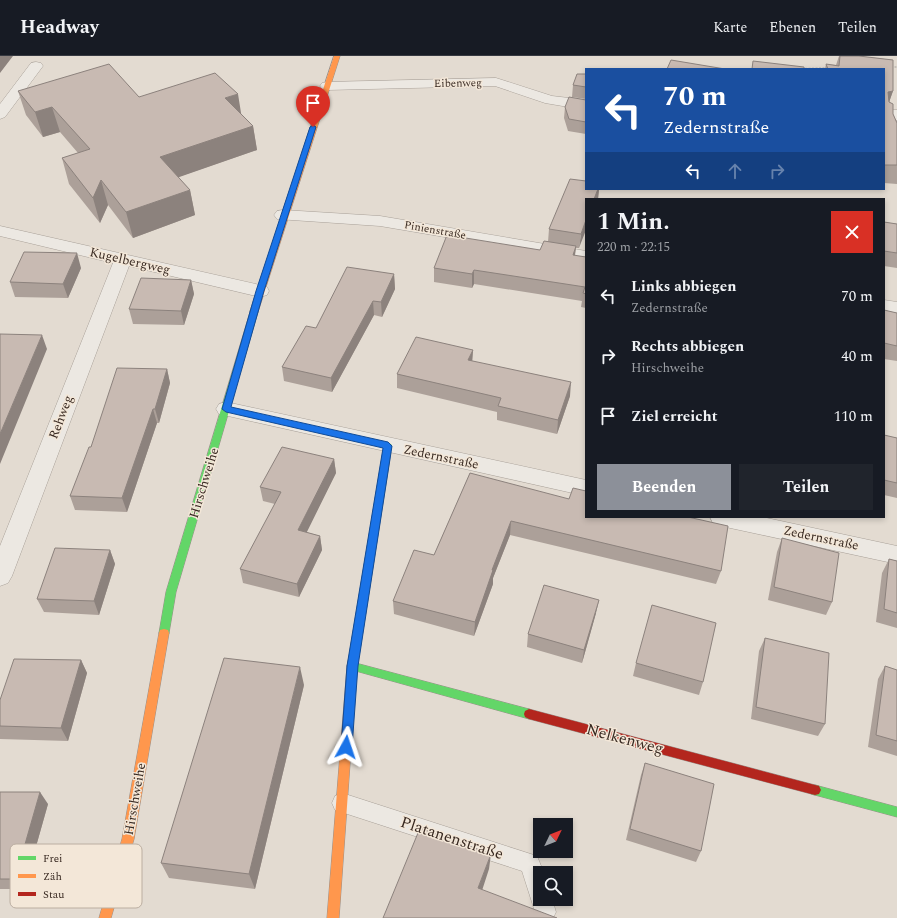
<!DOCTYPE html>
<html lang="de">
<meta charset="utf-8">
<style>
:root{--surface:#171b24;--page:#20242c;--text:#f1f3f6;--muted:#9ea1a6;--line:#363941;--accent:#8c9099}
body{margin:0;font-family:Spectral,serif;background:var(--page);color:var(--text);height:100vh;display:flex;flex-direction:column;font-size:15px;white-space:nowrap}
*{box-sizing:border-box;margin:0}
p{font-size:13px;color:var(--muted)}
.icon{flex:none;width:22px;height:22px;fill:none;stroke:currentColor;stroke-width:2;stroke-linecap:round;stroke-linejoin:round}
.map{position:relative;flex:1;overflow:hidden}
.panel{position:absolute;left:585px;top:142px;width:300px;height:320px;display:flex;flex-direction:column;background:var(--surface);border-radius:0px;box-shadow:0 2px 6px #0003}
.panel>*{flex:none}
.top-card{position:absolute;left:585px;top:12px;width:300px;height:122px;border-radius:0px;box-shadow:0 2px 6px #0003;background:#1a4fa0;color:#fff;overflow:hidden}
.needle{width:26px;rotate:47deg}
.fabs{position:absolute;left:533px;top:762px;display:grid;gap:8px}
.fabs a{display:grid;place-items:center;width:40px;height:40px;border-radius:0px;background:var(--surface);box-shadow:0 2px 6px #0003;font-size:20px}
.pin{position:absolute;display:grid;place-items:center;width:34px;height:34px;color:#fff;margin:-41px -17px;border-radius:50% 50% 50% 0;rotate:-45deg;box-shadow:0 0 4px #0007}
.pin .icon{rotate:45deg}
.me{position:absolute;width:44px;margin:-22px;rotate:5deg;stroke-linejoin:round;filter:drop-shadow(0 0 3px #0008)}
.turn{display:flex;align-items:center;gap:14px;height:84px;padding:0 12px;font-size:18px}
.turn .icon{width:52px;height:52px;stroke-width:2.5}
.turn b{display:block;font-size:28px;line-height:34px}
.lanes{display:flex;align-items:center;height:38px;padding:0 12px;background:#0003;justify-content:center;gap:20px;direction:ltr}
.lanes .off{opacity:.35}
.round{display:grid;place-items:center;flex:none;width:42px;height:42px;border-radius:0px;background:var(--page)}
.summary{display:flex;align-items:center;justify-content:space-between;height:68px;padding:0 12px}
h1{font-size:24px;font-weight:700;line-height:30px}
.button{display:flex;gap:8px;margin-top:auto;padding:8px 12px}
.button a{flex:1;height:46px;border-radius:0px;background:var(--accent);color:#fff;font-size:16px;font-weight:700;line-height:46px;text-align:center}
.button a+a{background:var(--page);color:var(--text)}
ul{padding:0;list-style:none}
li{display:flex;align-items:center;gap:12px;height:60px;padding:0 12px}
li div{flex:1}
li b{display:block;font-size:15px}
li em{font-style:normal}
header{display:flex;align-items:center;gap:24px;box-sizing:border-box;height:56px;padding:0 20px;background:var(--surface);border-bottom:1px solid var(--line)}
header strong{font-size:19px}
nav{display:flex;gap:22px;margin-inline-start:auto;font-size:14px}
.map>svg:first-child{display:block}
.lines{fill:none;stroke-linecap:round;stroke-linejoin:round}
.lane-casing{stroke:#a9a199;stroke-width:1}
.street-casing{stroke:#a9a199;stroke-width:1}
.fast-casing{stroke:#99908a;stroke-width:1}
.slow-casing{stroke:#99908a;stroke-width:1}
.jam-casing{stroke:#99908a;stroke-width:1}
.path{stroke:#c5bfb8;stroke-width:2;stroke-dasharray:2 1.5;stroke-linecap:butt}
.lane{fill:#ece8e2;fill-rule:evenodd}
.street{fill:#ece8e2;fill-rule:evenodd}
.fast{fill:#63d668;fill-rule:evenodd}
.slow{fill:#ff974d;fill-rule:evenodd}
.jam{fill:#b3261e;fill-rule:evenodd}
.wall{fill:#aca099}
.shaded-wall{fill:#8c827d}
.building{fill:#c8bab2;stroke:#8c827d}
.route{fill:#1a73e8;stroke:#114b97}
.labels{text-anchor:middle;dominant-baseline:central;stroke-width:3;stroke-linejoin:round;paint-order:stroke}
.far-street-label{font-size:11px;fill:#382921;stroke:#f3e7d8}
.street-label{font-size:13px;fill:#382921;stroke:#f3e7d8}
.near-street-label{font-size:16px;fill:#382921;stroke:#f3e7d8}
.key{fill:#f3e7d8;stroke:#bbaea1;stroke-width:1}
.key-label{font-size:11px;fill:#382921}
</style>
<header>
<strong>Headway</strong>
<nav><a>Karte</a><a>Ebenen</a><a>Teilen</a></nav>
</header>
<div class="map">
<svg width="897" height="862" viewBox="0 0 897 862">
<rect width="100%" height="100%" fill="#e3dbd1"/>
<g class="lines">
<defs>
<path id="lane" d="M342 737 537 800 544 817H540V843H552L556 856 553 862H537L522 815 335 754 332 747 335 740Z"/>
<path id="street" d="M36 6 41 7 43 10 5 61 0 63V48L31 7Z
M496 22 552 40 586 44V54L545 47 495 30 327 34 322 33 320 30 322 27 327 26Z
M884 54H897V64H884Z
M283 154 380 160 586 195V205L380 170 277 163 274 159 277 155Z
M0 170 260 229 267 231 269 235 267 239 260 241 129 210 12 520 8 527 0 530V490L113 207 0 180Z
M884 244 897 246V258L884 256Z
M226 346 586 424V440L219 358 216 353 219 348Z
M710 461H762L897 490V508L721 470 713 467Z"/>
<path id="fast" d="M251 254H257L258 256 176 536 169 577 168 580 164 581 160 580 159 577 166 536Z
M388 386 392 389 360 594 359 597 355 598 351 597 350 594 384 389Z
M352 606 529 653 533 655 534 658 533 661 529 663 352 614 348 613 347 610 348 607Z
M815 729 897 751V761L811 738 809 734 811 730Z"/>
<path id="slow" d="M334 0H340L258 256 257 258H251L250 256Z
M164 573 168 574 169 577 134 783 111 862H99L122 783 159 577 160 574Z
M355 590 359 591 360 594 357 610 339 862H327L347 610 351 591Z"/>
<path id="jam" d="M529 653 815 729 819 730 821 734 819 738 815 739 529 663 525 661 524 658 525 655Z"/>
</defs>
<use href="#lane" class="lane-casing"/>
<use href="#street" class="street-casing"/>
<use href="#fast" class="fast-casing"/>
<use href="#slow" class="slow-casing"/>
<use href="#jam" class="jam-casing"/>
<path class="path" d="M891 11H897
M798 13 828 12"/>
<use href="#lane" class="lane"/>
<use href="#street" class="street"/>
<use href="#fast" class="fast"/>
<use href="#slow" class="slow"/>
<use href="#jam" class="jam"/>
</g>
<path class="wall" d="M839 0H859L893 4V35L889 46 893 48V58L897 67V128L884 127V13H825L826 8 836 9Z
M586 18V43L572 41 573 29Z
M18 35 139 41 241 58 253 70 257 94 178 121 190 134 195 159 133 182 108 149 100 167 69 128 62 102 78 97 60 76 43 81 26 59Z
M586 44V78L568 75 564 62 565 51Z
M586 133H599L598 143H586L579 192H576L575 200 586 201V252L581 251 582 245 474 228 472 232 434 226V212L540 194 548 186 549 173Z
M884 166 897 168V212L884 210Z
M81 212 68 242 15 241 10 226Z
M394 218 395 233 382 261 374 259 332 336 284 325 282 311 316 272Z
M191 224 194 238 184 269 133 268 129 253Z
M884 254 897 257V305L884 303Z
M473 294 472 305 570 340 557 378 497 364V356L397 332V318Z
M167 313 170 327 159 367H157L127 456 75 454 70 440 91 391Z
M884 379 897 382V442L884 439Z
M334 403 336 417 306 476 320 480 322 494 299 541 243 527 240 513 275 448 263 445 260 431Z
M470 417 721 515 716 528 510 479 493 522V528L474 580 394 558 393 545 434 499Z
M782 482 832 546 826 559 768 544 777 496Z
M110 494 115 508 99 559 44 556 37 543Z
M889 503 897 505V572L876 566 882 517Z
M596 557 582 607 527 591 528 578Z
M765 582 825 668 818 680 751 663 759 595Z
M81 604 87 617 68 685 0 683V644Z
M636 607 703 626 699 639 633 620Z
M885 610 897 614V700L868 691 878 623Z
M304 629 255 833 169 822 161 807Z
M645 707 701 795 696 806 626 784 641 719Z
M0 736 48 748 24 833H0Z"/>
<path class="shaded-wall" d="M0 0H13L0 17Z
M893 35 887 52 888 36Z
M238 38 242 63 225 42Z
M52 51 60 76 43 81 35 56Z
M253 70 257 94 165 126 160 101Z
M101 124 108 149 100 167 93 142Z
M598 133H599L598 143H594Z
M190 134 195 159 133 182 126 156Z
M586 164V174L579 192 581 178Z
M576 190 574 205 573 199Z
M77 197 81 212 68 242 63 228Z
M474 214V228L472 232V218Z
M394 218 395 233 382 261 381 246Z
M191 224 194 238 184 269 181 255Z
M373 245 374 259 332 336 331 322Z
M42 279 47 293 0 408V378Z
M473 294 472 308 468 304Z
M167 313 170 327 159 367 155 353Z
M571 326 570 340 557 378 558 364Z
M153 353 157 367 127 456 122 442Z
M334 403 336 417 301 488 298 474Z
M511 465 510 479 493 522V528L474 580 475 566 492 514Z
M320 480 322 494 299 541 297 528Z
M110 494 115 508 99 559 94 545Z
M599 544 596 557 582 607 584 594Z
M81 604 87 617 68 685 61 672Z
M300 611 304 629 255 833 249 818Z
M40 736 48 748 24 833 15 823Z
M491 798 489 813 478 847V832Z"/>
<path class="building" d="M840 0H859L893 4V35L888 36 889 46 893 48V58L897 67V109H884V13H828L826 8 839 10Z
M671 4 725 13H667Z
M753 5 804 11V13H752Z
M109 8 139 41 215 17 238 38 225 42 253 70 160 101 190 134 126 156 101 124 93 142 62 102 90 93 52 51 35 56 18 35Z
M577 18H586V31L573 29Z
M569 41 586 44V66L569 63 565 51Z
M570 123 586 125V133H598L594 143H586V164L581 178 549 173Z
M884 166 897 168V197L884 195Z
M447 179 540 194 544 185 576 190 573 199 586 201V238L583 237 585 231 474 214 472 218 434 212Z
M24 196 77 197 63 228 10 226Z
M347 211 394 218 381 246 373 245 331 322 282 311 306 270 316 272Z
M141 222 191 224 181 255 129 253Z
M884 254 897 257V290L884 287Z
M0 278 42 279 0 378Z
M416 281 473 294 468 304 571 326 558 364 498 350 501 342 397 318Z
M117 312 167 313 155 353H153L122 442 70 440 89 391H91Z
M884 379 897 382V427L884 424Z
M282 391 334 403 298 474 320 480 297 528 240 513 281 436 260 431Z
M470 417 569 443 573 432 586 435V461H688L728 470 721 515 511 465 492 514H493L475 566 393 545 414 494 434 499Z
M782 482 839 497 832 546 774 531Z
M55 492 110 494 94 545 37 543Z
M889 503 897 505V557L884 553Z
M544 529 599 544 584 594 528 578Z
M652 549 716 567 703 626 636 607Z
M765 582 829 597 825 668 756 651Z
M224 602 300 611 249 818 161 807Z
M14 603 81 604 61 672 0 670V644Z
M885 610 897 614V685L876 679Z
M645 707 714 728 701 795 630 773Z
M0 736H40L15 823H0Z
M420 772 491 798 478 832 557 862H383Z"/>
<path class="route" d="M313 69 316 71 264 235 231 351 388 386 392 390 358 610 352 691 350 695 346 696 343 695 341 691 347 610 383 392 226 356 222 353 256 235 310 71Z"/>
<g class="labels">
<g class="far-street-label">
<text transform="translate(458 27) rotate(-1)">Eibenweg</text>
<text transform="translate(435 174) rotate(10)">Pinienstraße</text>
</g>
<g class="street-label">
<text transform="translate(130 205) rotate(13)">Kugelbergweg</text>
<text transform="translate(61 361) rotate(-69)">Rehweg</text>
<text transform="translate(441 401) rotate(12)">Zedernstraße</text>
<text transform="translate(204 427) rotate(-73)">Hirschweihe</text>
<text transform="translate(821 482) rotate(12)">Zedernstraße</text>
<text transform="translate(135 743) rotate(-80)">Hirschweihe</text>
</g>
<g class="near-street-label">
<text transform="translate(625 683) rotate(15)">Nelkenweg</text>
<text transform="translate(452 782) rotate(18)">Platanenstraße</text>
</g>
</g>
<rect x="10" y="788" width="132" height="64" rx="6" class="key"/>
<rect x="18" y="800" width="18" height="4" fill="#63d668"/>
<rect x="18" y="818" width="18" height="4" fill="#ff974d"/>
<rect x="18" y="836" width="18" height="4" fill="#b3261e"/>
<g class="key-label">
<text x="43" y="806">Frei</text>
<text x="43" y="824">Zäh</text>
<text x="43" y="842">Stau</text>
</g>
</svg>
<div class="fabs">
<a><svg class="needle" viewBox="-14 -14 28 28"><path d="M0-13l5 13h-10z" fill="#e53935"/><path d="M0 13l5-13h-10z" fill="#9ea1a6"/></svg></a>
<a><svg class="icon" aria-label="search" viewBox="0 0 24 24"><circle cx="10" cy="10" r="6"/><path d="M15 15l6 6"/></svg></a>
</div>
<div class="pin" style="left:313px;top:71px;background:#d93025"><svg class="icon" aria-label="arrive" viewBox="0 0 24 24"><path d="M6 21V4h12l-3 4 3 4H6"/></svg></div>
<svg class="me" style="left:346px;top:691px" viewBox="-20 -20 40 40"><path d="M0-17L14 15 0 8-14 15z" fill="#1a73e8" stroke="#fff" stroke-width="4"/></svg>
<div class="top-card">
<div class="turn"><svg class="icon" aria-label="left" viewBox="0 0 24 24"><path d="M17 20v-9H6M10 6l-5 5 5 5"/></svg><div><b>70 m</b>Zedernstraße</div></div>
<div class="lanes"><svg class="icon" aria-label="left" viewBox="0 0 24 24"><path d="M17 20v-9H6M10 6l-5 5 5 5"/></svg><svg class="icon off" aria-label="ahead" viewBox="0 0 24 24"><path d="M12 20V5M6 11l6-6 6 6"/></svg><svg class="icon off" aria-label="right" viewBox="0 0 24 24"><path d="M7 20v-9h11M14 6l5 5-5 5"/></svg></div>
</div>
<section class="panel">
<div class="summary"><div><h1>1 Min.</h1><p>220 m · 22:15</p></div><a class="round" style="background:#d93025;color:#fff"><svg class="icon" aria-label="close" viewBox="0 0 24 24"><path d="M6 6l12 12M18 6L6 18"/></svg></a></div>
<ul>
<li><svg class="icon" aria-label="left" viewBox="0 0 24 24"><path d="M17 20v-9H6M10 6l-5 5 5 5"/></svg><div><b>Links abbiegen</b><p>Zedernstraße</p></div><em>70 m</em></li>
<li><svg class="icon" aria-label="right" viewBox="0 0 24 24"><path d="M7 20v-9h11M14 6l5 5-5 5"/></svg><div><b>Rechts abbiegen</b><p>Hirschweihe</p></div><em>40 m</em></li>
<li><svg class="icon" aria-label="arrive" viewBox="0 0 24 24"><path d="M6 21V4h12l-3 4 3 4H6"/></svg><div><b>Ziel erreicht</b></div><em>110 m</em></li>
</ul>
<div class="button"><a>Beenden</a><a>Teilen</a></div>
</section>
</div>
